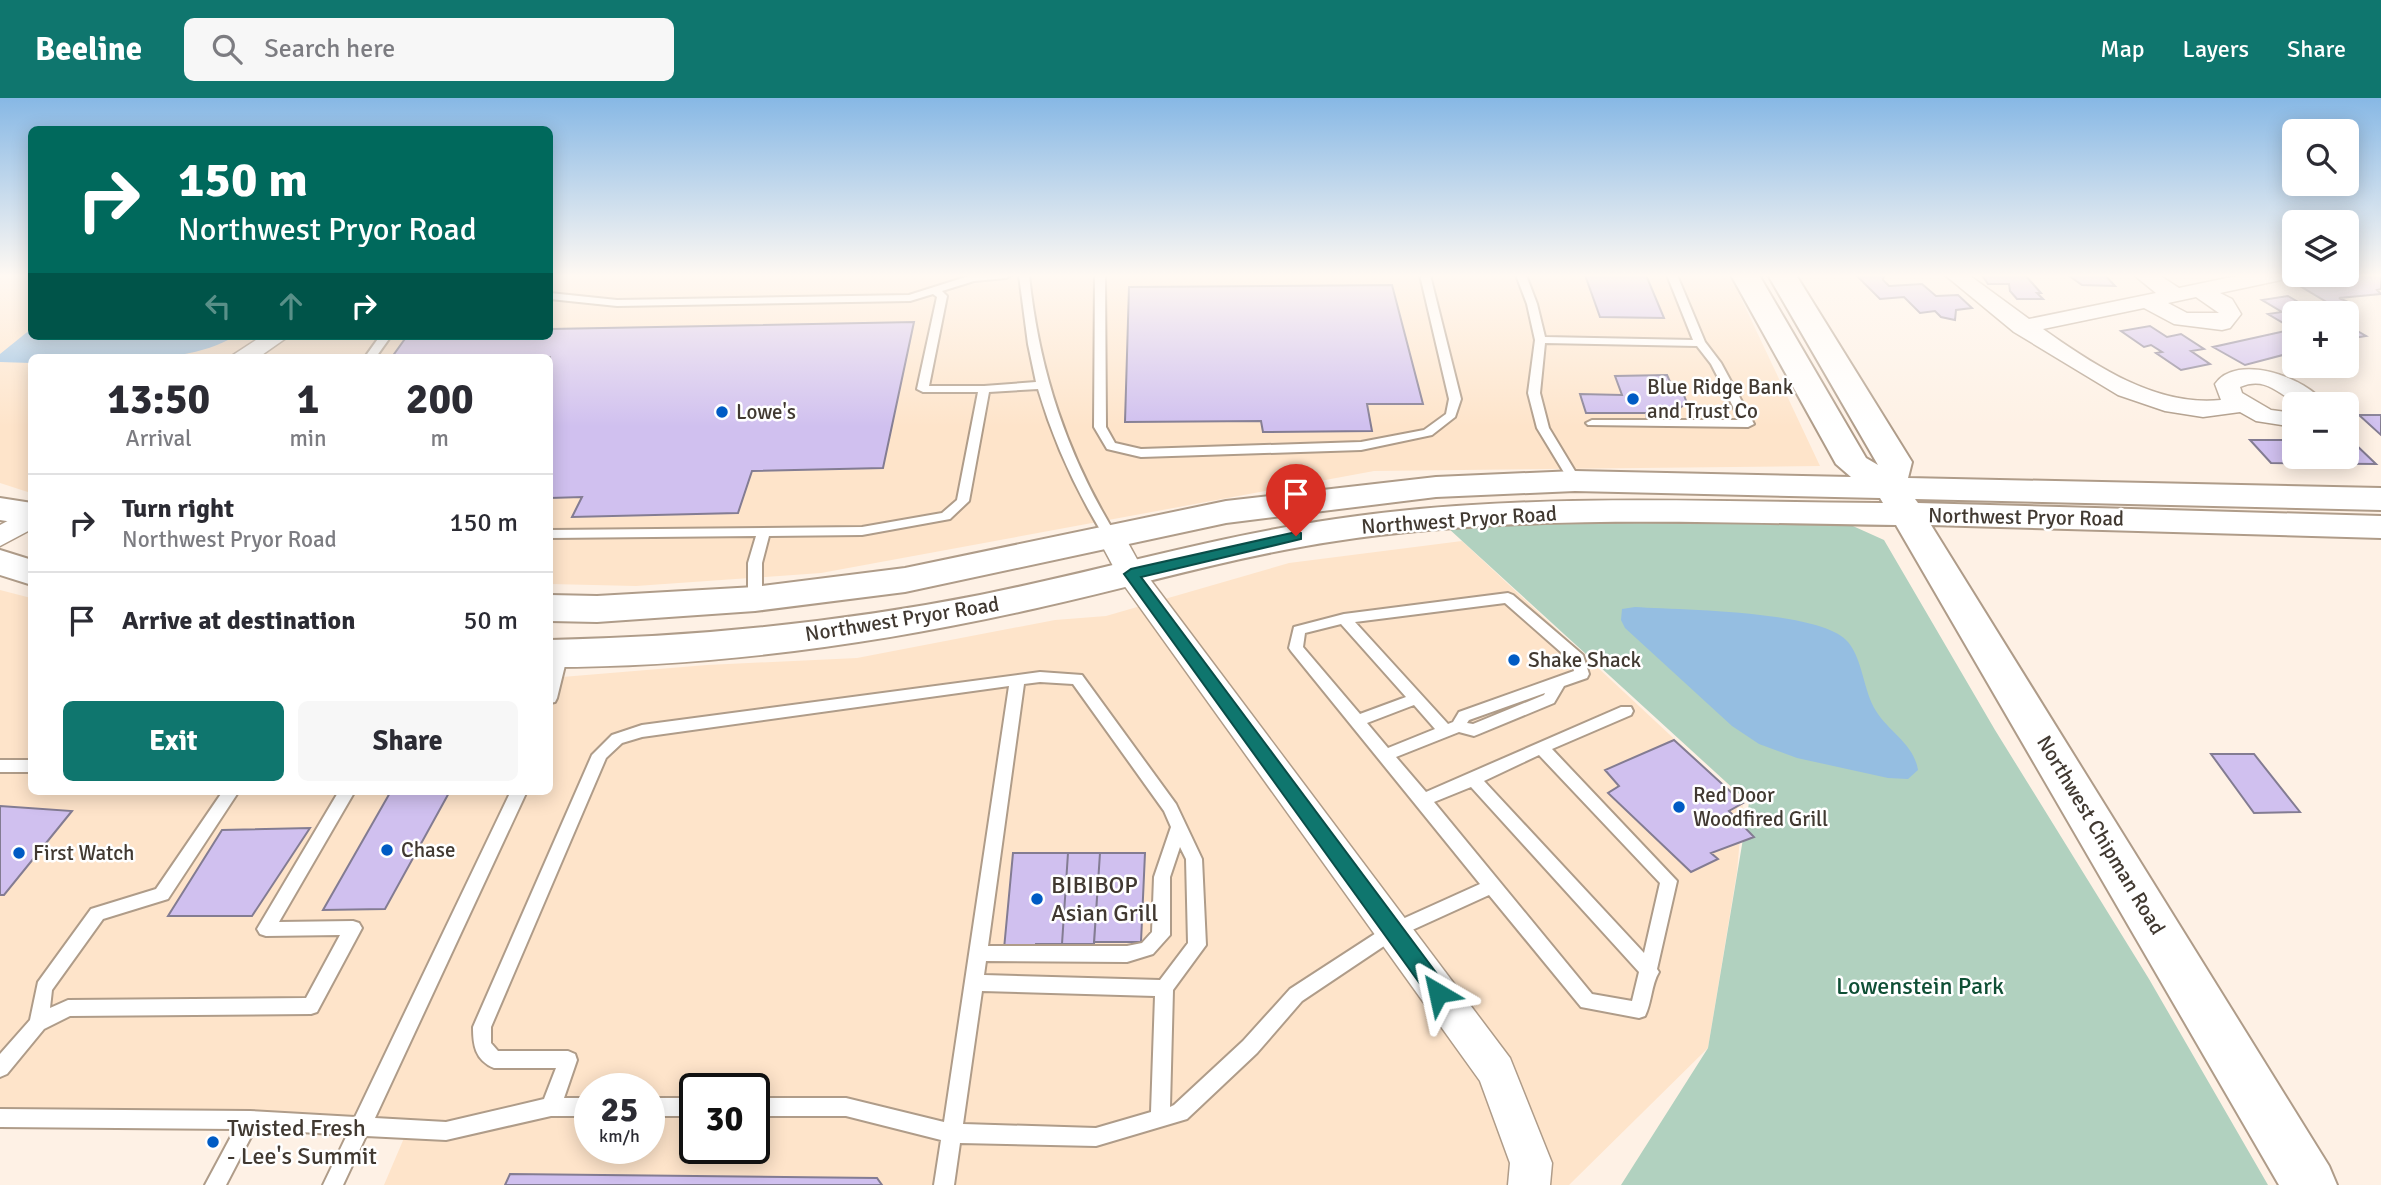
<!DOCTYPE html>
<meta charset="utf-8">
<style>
:root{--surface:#fff;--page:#f7f7f7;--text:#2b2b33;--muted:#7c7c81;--line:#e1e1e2;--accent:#0f766e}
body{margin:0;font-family:Signika,sans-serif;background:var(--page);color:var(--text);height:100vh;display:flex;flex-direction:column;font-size:26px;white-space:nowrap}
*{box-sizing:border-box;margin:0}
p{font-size:23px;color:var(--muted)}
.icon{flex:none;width:38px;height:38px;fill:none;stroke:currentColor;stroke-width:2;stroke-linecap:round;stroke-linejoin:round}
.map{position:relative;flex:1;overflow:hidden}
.sheet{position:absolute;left:28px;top:256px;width:525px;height:441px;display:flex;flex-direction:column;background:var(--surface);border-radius:10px;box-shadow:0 4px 18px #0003}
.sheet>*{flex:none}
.guide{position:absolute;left:28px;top:28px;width:525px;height:214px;border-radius:10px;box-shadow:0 4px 18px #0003;background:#00695c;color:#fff;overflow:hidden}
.tools{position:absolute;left:2282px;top:21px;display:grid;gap:14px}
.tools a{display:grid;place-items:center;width:77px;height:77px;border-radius:10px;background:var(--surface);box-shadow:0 4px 18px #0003;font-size:35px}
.speed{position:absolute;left:574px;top:975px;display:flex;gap:14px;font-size:35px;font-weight:700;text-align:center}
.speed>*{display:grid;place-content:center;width:91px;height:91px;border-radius:50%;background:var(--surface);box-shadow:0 4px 18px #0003;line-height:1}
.speed small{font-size:18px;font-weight:400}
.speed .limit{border:4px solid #111;border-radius:10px;background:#fff;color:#111}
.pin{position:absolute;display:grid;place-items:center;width:60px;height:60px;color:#fff;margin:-72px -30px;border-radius:50% 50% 50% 0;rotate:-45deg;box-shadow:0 0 7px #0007}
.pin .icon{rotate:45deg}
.me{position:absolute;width:77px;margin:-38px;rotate:324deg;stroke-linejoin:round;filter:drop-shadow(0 0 5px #0008)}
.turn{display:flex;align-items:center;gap:24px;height:147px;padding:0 35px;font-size:32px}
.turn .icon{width:91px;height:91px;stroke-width:2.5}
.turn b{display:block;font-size:49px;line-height:60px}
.lanes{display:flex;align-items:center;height:66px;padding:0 35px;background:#0003;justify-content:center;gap:35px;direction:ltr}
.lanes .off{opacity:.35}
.eta{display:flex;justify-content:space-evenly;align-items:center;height:119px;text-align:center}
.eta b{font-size:42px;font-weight:700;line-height:49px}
.primary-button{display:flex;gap:14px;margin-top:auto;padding:14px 35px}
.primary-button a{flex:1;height:80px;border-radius:10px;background:var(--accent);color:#fff;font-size:28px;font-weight:700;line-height:80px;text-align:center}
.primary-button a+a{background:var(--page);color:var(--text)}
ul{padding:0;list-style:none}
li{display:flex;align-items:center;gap:21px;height:98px;padding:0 35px;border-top:2px solid var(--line)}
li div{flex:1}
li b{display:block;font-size:26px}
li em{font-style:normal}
header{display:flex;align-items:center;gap:42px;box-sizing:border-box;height:98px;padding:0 35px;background:var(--accent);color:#fff}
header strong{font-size:33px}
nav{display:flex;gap:38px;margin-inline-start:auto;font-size:24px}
.search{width:490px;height:63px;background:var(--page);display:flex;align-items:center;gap:18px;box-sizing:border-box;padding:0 24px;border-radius:10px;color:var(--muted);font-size:26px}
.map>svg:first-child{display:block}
.built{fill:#fee4ca;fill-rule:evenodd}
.green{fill:#b1d1bf}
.water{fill:#95bee1}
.building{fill:#d0c0ef;stroke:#837c92;stroke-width:2}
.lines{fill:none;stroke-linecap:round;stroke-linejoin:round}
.lane-casing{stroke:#af9c89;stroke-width:4}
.street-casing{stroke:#af9c89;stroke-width:3}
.secondary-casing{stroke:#af9c89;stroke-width:4}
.lane{fill:#fff;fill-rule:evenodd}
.street{fill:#fff;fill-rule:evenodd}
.secondary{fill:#fff;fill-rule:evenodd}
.route{fill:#0f766e;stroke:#0a4d48;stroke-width:2}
.poi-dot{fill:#005bc4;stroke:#fff;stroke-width:2.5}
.labels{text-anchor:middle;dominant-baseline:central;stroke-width:5;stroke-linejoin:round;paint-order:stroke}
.poi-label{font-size:21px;fill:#413931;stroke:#fff;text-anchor:start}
.street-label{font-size:21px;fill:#413931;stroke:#fff}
.near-poi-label{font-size:24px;fill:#413931;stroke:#fff;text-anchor:start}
.near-park-label{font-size:24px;fill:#0f4f35;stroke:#fff}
</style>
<header>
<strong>Beeline</strong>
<div class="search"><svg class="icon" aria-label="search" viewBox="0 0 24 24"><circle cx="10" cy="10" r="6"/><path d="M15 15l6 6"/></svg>Search here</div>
<nav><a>Map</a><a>Layers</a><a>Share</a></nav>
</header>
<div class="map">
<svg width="2381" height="1087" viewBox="0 0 2381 1087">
<rect width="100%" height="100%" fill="#fef1e5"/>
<path class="built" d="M0 177H31L32 238H550V177H1730L1820 368 1374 373 821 475 636 488 550 486V259H32L31 395 0 385Z
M1462 443 1743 705 1737 774 1708 950 1569 1087H384L407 1033 0 1025V492L31 500 32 693H550V580L707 567 857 560 1055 522 1106 518 1289 465ZM590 990H649V1050H590ZM695 990H754V1050H695Z"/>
<path class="green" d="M1531 424H1844L1884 442 1995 632 2149 881 2268 1087H1621L1708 950 1749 705 1448 430Z"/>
<path class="water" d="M31 231 32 238H235C181 271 94 259 32 259L31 265 0 264V256Z
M1635 509C1679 512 1821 512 1848 544 1863 562 1863 592 1876 613 1889 634 1914 646 1918 672L1908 681 1888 680 1797 660 1759 646 1732 628 1625 530 1621 522 1622 511Z"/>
<path class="building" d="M1585 177H1646L1664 220 1600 219Z
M1856 177H1884L1883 182 1889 188 1922 186 1936 198 1958 197 1972 210 1956 212 1955 222 1941 219 1935 213 1920 215 1904 199 1880 201Z
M1982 177H2025L2041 195H2037L2043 201H2017L2010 193 2009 186H1988Z
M2068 177H2105L2115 188 2082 187Z
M2355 177H2381V191L2377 192 2381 196 2339 200 2346 203 2330 206 2300 188 2323 185 2315 180Z
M1392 187 1423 306H1367L1372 333 1263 334 1261 323 1125 324 1129 189Z
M2288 198 2317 215H2294V229H2290L2268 216 2282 214 2262 202Z
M914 224 883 370 752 373 738 415 572 419 582 399 550 400V259H392L407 238H550V231Z
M2347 227 2366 238 2347 241Z
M2150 228 2167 239 2181 236 2204 251 2191 253 2210 266 2181 272 2156 255 2162 254 2151 247 2144 249 2121 233Z
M2285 233 2294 238V254L2245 267 2213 249Z
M1667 277 1675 295H1683L1687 305 1666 319 1647 321 1646 315H1586L1580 296 1622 297 1615 278Z
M2359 317H2381V337Z
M2250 342H2294V359H2347V343H2352L2376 366 2271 365Z
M1674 642 1743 705 1729 713 1754 739 1711 755 1718 761 1691 774 1608 695 1619 688 1605 672Z
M2211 656H2254L2300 714 2254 715Z
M391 693H450L385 811 323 812Z
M0 708 72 713 4 797H0Z
M310 730 252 818H168L222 732Z
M1013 755H1068L1062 846H1036L1035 852 1004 851Z
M1068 755H1100L1094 846H1062Z
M1100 755H1145L1141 844H1094Z
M510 1076 877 1080 882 1087H505Z"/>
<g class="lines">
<defs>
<path id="lane" d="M972 177H1011L1006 180 974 183 942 193 947 198 929 288H984L1036 284 1028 246 1019 177H1029C1039 273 1067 358 1118 440L1117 443H1107C1077 395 1054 345 1038 291L989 294 969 403 950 421 862 437 769 438 762 465V501L760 504 755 506 748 501V465L756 438 550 440V432L862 429 942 415 957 402 978 294H923L917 291 937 199 933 196 910 203 617 208 550 201V195L617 202 909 197Z
M1095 177H1105L1106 329 1115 345 1141 351 1361 344 1424 332 1446 316 1449 301 1420 177H1430L1461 301 1455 319 1432 337 1361 352 1141 359 1107 351 1094 329Z
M1516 177H1526L1537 206 1545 239 1693 242 1667 177H1677L1705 244 1721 265 1754 326 1748 329 1588 327 1586 325 1592 322H1740L1711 266 1697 248 1545 245 1540 295 1549 330 1581 383 1575 387 1571 386 1537 330 1528 295 1535 242 1527 206Z
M380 238H391L376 259H365Z
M1508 495 1513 497 1583 557 1589 576 1587 580 1564 588 1554 605 1479 636 1474 638 1459 634 1396 659 1426 694 1621 609H1631L1633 613 1631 617 1552 651 1677 783 1657 871 1659 874C1651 887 1652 904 1645 918L1639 920 1581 909 1489 797 1399 838 1302 903 1257 955 1187 1021 1096 1048 960 1045 954 1087H934L941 1042 846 1018H754V1000H846L944 1024 1009 588 642 639 622 645 606 660 491 929V945L498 953H568L575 956 577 962 564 1000H590V1018H551L446 1042 366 1038 343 1087H323L347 1037 255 1031 226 1087H205L235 1031 0 1029V1011L250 1013 355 1019 511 693H527L375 1020 446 1024 544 1001 556 970H494C475 962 473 947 473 929L592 657 612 637 642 627 1040 574 1082 577 1176 706 1202 761 1206 847 1173 892 1170 1009 1174 1007 1243 943 1290 891 1387 828 1480 786 1291 553 1289 550 1294 529 1344 516ZM1505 505 1571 563 1574 573 1459 614 1453 624 1448 626 1355 524ZM1341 526 1406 599 1360 616 1303 549 1305 535ZM1040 584 1073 586 1164 713 1171 729 1154 779 1152 834 1142 845 1127 848H988L1024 586ZM1545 595 1544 597 1473 626 1467 625 1469 622ZM1414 607 1435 631 1388 650 1367 625ZM1539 657 1660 785 1644 855 1484 683ZM1471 689 1639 874 1632 903 1592 896 1434 704ZM1180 749 1186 761 1188 845 1160 882 984 877 986 863 1127 864 1153 856 1170 837V779ZM982 893 1155 898 1151 1014 1096 1030 963 1026Z
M561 550 568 555 557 600 555 604 550 605V573L554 555Z
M0 662H32V674H0Z
M223 693H239L168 801 103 821 52 892 50 910 68 902 306 900 340 837 266 838 260 836 257 831 339 693H355L279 824 353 823 359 825 362 830 317 914 311 916 70 918 44 931 7 976 0 979V956L30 922 38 884 91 811 156 791Z
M649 1000H695V1018H649Z"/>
<path id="street" d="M1945 177H1969L2029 221 2156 195 2134 177H2159L2179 190 2241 177H2283L2281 182 2220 195 2232 201 2241 216 2230 230 2222 232 2174 226 2144 210 2043 231C2094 267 2156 309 2221 302L2215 286C2237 254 2307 280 2325 306 2318 306 2309 308 2302 306 2282 302 2269 276 2240 289L2242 295 2271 312 2294 315V329L2256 323 2240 314 2203 319 2165 313 2118 297 2014 234ZM2196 199 2219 215H2187L2168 205Z
M262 238H289L259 259H230Z
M32 410V431L0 448V427Z
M1112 431 1122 434 1143 472 1510 960 1552 1065 1550 1087H1508L1510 1065 1480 983 1121 483 1098 440 1102 434Z"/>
<path id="secondary" d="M1731 177H1759L1866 360 1878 367 1768 177H1796L1912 364 1908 380 2381 390V412L1915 401 1918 405 2381 418V440L1931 427 2329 1068 2337 1087H2279L1896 427C1710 425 1520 415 1336 443 1235 458 1137 488 1037 510 877 546 713 569 550 569V542C694 539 838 525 980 497 1099 473 1216 438 1336 421 1516 394 1702 404 1883 405L1880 400 1575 393 1436 399 1226 425 905 494 755 513 597 524 550 523V497L597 498 755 489 905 470 1226 403 1436 379 1575 373 1851 379 1836 366Z
M0 400 32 405V427L0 422Z
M0 452 32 462V487L0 477Z"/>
</defs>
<use href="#lane" class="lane-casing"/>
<use href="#street" class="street-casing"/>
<use href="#secondary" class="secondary-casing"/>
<use href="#lane" class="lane"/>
<use href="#street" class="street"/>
<use href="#secondary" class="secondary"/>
</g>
<linearGradient id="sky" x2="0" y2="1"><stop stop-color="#87b8e5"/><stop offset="0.54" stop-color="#fff9f3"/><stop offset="1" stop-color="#fff9f3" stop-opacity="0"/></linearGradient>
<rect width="2381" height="329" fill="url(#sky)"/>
<path class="route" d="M1296 434 1301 435V441L1141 479 1446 888 1449 895 1446 901 1438 904 1431 901 1124 476 1131 471Z"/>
<g class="poi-dot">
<circle cx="1633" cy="301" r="7"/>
<circle cx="722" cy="314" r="7"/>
<circle cx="1514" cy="562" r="7"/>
<circle cx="1679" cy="709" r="7"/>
<circle cx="387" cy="752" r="7"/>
<circle cx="19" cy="755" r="7"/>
<circle cx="1037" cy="801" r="7"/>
<circle cx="213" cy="1044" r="7"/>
</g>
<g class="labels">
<g class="poi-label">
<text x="1647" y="289">Blue Ridge Bank<tspan x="1647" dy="24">and Trust Co</tspan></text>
<text x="736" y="314">Lowe's</text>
<text x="1528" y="562">Shake Shack</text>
<text x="1693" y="697">Red Door<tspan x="1693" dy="24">Woodfired Grill</tspan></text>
<text x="401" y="752">Chase</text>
<text x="33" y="755">First Watch</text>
</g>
<g class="street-label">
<text transform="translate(2026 419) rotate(1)">Northwest Pryor Road</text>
<text transform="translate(1459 422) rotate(-4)">Northwest Pryor Road</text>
<text transform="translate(902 521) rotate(-9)">Northwest Pryor Road</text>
<text transform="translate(2101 737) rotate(59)">Northwest Chipman Road</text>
</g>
<g class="near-poi-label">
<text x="1051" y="787">BIBIBOP<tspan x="1051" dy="28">Asian Grill</tspan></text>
<text x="227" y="1030">Twisted Fresh<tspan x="227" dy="28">- Lee's Summit</tspan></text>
</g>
<g class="near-park-label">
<text x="1920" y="888">Lowenstein Park</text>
</g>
</g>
</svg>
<div class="tools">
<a><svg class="icon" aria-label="search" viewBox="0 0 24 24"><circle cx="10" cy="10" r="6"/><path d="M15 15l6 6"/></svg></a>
<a><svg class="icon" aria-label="layers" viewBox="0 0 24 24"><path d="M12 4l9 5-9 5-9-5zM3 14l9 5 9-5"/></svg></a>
<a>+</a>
<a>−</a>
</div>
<div class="speed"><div>25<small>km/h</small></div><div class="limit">30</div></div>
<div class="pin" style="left:1296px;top:438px;background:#d93025"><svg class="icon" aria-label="arrive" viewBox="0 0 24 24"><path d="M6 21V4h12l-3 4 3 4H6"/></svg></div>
<svg class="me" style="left:1438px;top:895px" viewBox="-20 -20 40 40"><path d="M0-17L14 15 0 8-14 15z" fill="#0f766e" stroke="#fff" stroke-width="4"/></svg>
<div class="guide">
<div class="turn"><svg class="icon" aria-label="right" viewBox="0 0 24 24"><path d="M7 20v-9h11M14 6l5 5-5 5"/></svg><div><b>150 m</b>Northwest Pryor Road</div></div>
<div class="lanes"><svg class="icon off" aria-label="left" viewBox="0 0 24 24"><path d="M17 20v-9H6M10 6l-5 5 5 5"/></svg><svg class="icon off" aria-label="ahead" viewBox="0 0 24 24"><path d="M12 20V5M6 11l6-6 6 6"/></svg><svg class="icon" aria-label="right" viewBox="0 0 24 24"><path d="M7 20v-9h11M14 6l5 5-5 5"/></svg></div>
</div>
<section class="sheet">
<div class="eta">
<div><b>13:50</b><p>Arrival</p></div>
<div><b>1</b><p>min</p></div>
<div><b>200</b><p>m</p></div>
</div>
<ul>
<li><svg class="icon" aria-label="right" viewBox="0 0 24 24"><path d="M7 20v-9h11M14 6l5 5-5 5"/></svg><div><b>Turn right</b><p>Northwest Pryor Road</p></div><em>150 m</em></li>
<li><svg class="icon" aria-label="arrive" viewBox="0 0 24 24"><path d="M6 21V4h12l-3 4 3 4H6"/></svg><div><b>Arrive at destination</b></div><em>50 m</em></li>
</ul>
<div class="primary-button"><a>Exit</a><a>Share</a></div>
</section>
</div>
